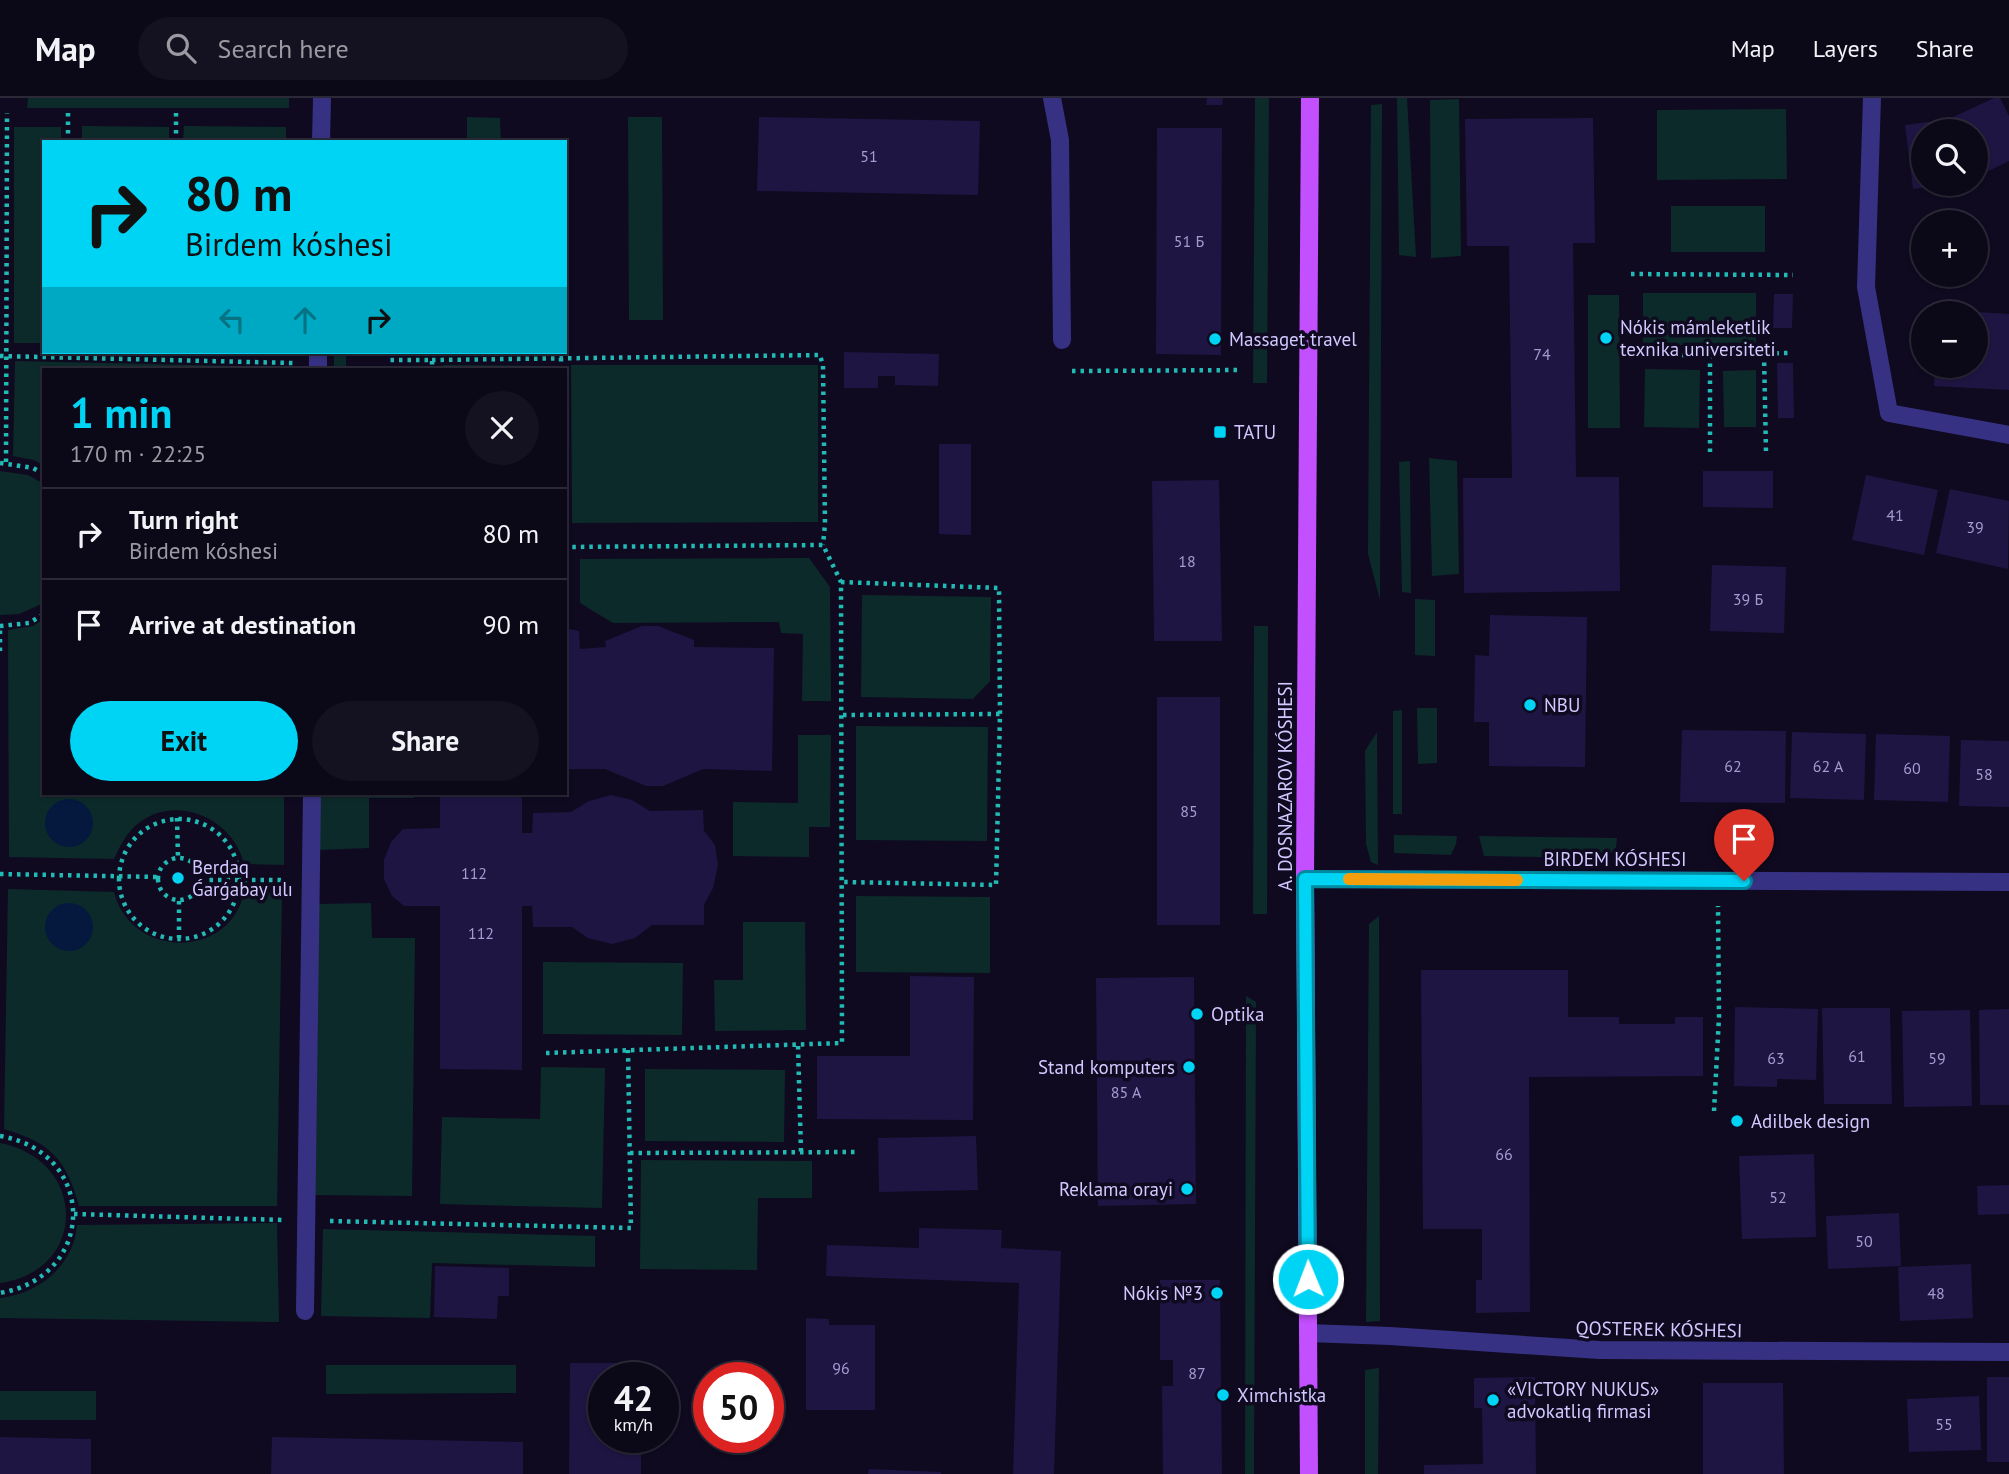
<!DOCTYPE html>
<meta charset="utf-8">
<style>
:root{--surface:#0b0818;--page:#141121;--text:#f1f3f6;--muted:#9a9aa2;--line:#2b2937;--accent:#00d4f4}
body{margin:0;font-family:"PT Sans",sans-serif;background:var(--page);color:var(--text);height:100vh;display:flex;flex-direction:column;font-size:26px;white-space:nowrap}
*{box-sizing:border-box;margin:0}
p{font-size:23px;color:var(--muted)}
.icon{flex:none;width:38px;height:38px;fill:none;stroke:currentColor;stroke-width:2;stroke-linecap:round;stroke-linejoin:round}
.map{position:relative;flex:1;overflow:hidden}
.drawer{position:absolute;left:42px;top:270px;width:525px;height:427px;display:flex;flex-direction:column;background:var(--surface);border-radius:0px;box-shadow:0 2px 5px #0004,0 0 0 2px var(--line)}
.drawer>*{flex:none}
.banner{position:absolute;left:42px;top:42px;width:525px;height:214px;border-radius:0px;box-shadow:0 2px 5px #0004,0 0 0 2px var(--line);background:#00d4f4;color:#111;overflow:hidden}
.controls{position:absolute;left:1911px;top:21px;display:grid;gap:14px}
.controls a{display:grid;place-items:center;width:77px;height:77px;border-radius:50%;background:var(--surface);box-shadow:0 2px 5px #0004,0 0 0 2px var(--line);font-size:35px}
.speed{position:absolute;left:588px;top:1264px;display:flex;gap:14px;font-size:35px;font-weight:700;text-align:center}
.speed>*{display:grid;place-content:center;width:91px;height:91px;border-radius:50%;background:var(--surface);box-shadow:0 2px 5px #0004,0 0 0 2px var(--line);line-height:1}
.speed small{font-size:18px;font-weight:400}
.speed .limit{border:10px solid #d22;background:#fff;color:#111}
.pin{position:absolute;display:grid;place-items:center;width:60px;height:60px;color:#fff;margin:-72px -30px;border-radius:50% 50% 50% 0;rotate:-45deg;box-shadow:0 0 7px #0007}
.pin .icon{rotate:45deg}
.me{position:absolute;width:77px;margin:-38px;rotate:359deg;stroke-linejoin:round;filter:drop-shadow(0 0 5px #0008)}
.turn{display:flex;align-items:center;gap:24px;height:147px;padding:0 28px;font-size:32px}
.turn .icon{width:91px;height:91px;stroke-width:2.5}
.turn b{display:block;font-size:49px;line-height:60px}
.lanes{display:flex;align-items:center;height:66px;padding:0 28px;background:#0003;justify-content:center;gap:35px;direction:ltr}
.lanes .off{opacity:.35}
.round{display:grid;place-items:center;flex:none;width:74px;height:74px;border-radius:37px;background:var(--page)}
.summary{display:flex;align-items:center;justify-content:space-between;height:119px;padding:0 28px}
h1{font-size:42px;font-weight:800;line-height:52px;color:var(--accent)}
.primary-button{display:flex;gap:14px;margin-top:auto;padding:14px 28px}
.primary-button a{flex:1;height:80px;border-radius:42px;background:var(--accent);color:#111;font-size:28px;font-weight:800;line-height:80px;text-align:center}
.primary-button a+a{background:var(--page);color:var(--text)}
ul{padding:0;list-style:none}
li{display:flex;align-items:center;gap:21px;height:91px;padding:0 28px;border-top:2px solid var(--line)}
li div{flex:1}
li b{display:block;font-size:26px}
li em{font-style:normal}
header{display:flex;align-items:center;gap:42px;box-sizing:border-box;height:98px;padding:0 35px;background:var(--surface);border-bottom:2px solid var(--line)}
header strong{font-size:33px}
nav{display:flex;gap:38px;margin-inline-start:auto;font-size:24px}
.search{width:490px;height:63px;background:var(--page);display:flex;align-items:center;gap:18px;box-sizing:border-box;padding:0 24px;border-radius:38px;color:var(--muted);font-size:26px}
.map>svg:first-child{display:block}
.green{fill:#0d2a2a}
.water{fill:#05183e}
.building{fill:#1f1542}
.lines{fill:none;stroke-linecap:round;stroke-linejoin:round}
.path{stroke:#22bab5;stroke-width:4.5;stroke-dasharray:3.5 5;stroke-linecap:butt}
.minor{stroke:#373183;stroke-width:18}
.major{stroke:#c350ff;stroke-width:18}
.route-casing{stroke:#008a9f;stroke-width:18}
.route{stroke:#00d4f4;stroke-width:12}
.slow{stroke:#f59e0b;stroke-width:12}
.poi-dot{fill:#00d4f4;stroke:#0f0a20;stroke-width:2.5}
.labels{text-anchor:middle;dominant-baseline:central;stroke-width:7;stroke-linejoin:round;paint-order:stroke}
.number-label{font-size:16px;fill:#a49cd0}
.poi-label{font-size:19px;fill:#d1c9ff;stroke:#0f0a20;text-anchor:start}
.street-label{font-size:19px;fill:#d1c9ff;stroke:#0f0a20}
</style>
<header>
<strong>Map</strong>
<div class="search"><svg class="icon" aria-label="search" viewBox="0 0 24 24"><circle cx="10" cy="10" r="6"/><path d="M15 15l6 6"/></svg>Search here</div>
<nav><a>Map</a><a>Layers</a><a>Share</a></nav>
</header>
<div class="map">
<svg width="2009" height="1376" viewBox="0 0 2009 1376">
<rect width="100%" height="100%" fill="#0f0a20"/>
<path class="green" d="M28 0H289V10H27Z
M1255 0H1269L1267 285H1253Z
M1397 0H1407L1416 159 1399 157Z
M1459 1 1461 158 1431 160 1430 2Z
M1382 6 1380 502 1368 456 1371 7Z
M1786 11 1787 81 1657 82V12Z
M467 19 500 20 501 44H467Z
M628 19H662L663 222H629Z
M82 28 169 29V44H82Z
M184 28 286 29V44H183Z
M14 29H61V44H44V245H14Z
M1671 108H1765V154H1671Z
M1643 195H1756V247H1643Z
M1588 197H1619L1620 330H1588Z
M334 254H346V271H334Z
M15 263 283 269V271H44V368L34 362 13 358Z
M443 267 551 268V271H443Z
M571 267H818V424L572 425Z
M1645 271 1700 272 1699 330 1644 329Z
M1756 272V329H1724L1723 273Z
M1429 360 1457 363 1459 476 1432 478Z
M1410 363 1411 495 1402 494 1399 364Z
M0 373 28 377 44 386V505L19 516 0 517Z
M809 460 830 489 831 603H802L803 536 781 535 779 524 613 525 580 505V461Z
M862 497 991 499 990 583 973 601 861 599Z
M1415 501 1435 502V558L1415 557Z
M44 521V695H284V767L244 766C233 719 173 694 135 728 125 738 120 748 114 761L9 759 8 532 33 528Z
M1254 528H1268L1267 816H1253Z
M1417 610H1437V665L1418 666Z
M1402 612V716H1393V613Z
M856 628 988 629 987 743 856 742Z
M1377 634 1378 767 1371 764 1366 746 1365 653Z
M798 637H831L830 729H809V759L733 758V704L798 705Z
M318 695H414V700H369V750L318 752Z
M1394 737 1457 738 1456 746 1451 757 1394 755Z
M1479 738 1617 740 1616 749 1607 760 1484 758Z
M8 791 114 794C131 861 230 862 244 794L282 795 277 1108H79C66 1061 51 1045 4 1031Z
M856 798 990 799V875L856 874Z
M371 805 372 840H415L412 1098 313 1097 317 806Z
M1379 818 1380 1223 1366 1224 1369 826Z
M743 824H805L806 932 715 933 714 882H743Z
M543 864 683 865 682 937 543 936Z
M1246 898 1256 904 1254 1376H1245Z
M541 969 605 970 602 1110 440 1106 442 1019 540 1021Z
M645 971 785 972 784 1044 645 1043Z
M0 1045C88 1062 88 1173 0 1185Z
M641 1062 812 1063V1100H758L757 1172 640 1171Z
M277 1125 279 1224 0 1220V1200C39 1196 74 1167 77 1127Z
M323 1131 595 1138V1169L432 1165 430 1220 321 1218Z
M326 1267H516V1295L326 1296Z
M1379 1270 1378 1376H1365V1272Z
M0 1293H96V1322H0Z"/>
<path class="water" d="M45 725a24 24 0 1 1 48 0a24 24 0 1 1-48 0Z
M45 829a24 24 0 1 1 48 0a24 24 0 1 1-48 0Z"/>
<path class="building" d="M1207 0H1223L1222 7H1206Z
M1994 0H2000L2009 18V63L1976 79V33H1923V86L1944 87 1913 91 1905 27 1949 21Z
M759 19 980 23 978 97 757 93Z
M1593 20 1595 145H1573L1576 379H1619L1620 493 1464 495 1463 380H1512L1509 148H1467L1465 21Z
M1157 30H1222L1221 257 1156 256Z
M1774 196H1793L1792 230H1773Z
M1938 212 1958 213V215H1938Z
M1976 214 2009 216V292L1934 288 1935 268H1976Z
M844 254 939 256 938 288 895 287V278H878V290H844Z
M1777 265H1793L1794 320H1778Z
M939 346H971V437L939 436Z
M1703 373H1773V410L1703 409Z
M1866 377 1938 392 1924 457 1852 442Z
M1219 382 1222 543H1154L1152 383Z
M1950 391 2009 403 2008 471 1936 455Z
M1712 467 1786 469 1784 535 1710 533Z
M1490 517 1587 519 1585 669 1489 668V624H1474L1475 557 1489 558Z
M642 528H658L694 542V549L774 550 772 673 703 671 663 688H646L605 671H568V677H565V530L579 533 580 551 606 549 605 543Z
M1157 599H1220V827H1157Z
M1682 632 1786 633 1785 705 1680 704Z
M1792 634 1866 636 1864 702 1790 700Z
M1876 636 1950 638 1948 704 1874 702Z
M1961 642 2009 643V709L1959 708Z
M440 695H522V735H532L533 715 571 714 589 703 611 697 632 702 650 713 703 712 704 733 715 747 718 767 713 790 704 807V827H652L635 840 612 846 588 840 572 829H533L532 808H522V972L440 971V808H404L392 798 384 781V762L391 744 403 731 440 730Z
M1421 872H1568V919H1619V926H1675V919H1703V978L1529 979 1530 1214 1476 1215V1182H1482V1131H1423Z
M910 878 974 879 973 1022 817 1021V958H910Z
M1194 879 1196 1106 1098 1108 1096 880Z
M1735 909 1818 911 1816 982 1777 981V989L1734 988Z
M1822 910H1890L1892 1006H1824Z
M2009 911V1007H1980L1979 912Z
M1970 912 1972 1008 1904 1009 1902 913Z
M976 1038 978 1092 879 1094 878 1040Z
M1814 1056 1816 1139 1742 1141 1739 1058Z
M2009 1087V1116L1978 1117 1977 1088Z
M1899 1115 1901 1168 1828 1171 1826 1118Z
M919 1130 1002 1132 1001 1150 1061 1153 1054 1376H1013L1019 1185 826 1178 827 1147 919 1150Z
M1971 1166 1973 1220 1900 1223 1898 1169Z
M435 1168 509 1170V1198H498L497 1221 434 1219Z
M1160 1182H1220L1222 1376H1163L1162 1288H1173V1262H1160Z
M806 1220 829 1221V1227H875V1312H806Z
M570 1265H642V1279H604V1339H641V1376H569Z
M1535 1279 1536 1376H1424V1367L1483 1366 1482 1310H1474V1280Z
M1987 1279H2009V1364H1987Z
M1703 1285H1783L1784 1376H1703Z
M1979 1298 1981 1352 1909 1354 1907 1301Z
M0 1339 91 1341V1376H0Z
M272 1339 523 1344V1376H271Z
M869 1371 941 1374V1376H868Z"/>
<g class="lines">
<path class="path" d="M68 15V44
M176 44V15
M1631 176 1793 177
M390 254V262H432V271
M1764 256 1766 354
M1710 257V354
M0 258 293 265
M1631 258 1790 255
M561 260V271
M432 262 820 257 823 268 825 426 823 447
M1072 273 1242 272
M6 364 7 15
M0 365 33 370 44 376
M841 484 999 490 1000 616 996 787 843 784
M0 528 29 525 44 516
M0 553V528
M843 617 1000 616
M177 720 178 760
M119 781a60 60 0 1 1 120 0a60 60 0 1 1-120 0Z
M158 781a21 21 0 1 1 42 0a21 21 0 1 1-42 0Z
M0 776 158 779
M201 782H285
M179 803V840
M798 948 801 1054
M546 955 842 945 841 484 823 447 565 449
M1714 1013 1719 919 1718 808
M0 1038C97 1054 98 1178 0 1195
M630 1055 856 1054
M74 1116 283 1122
M330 1123 631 1130 628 952"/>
<path class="minor" d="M1052 0 1060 42 1062 242
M1872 0 1866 189 1889 315 2009 337
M321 44 322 0
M318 271V254
M1305 781 2009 784
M305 1213 312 695
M1308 1235 1390 1238 1599 1252 2009 1254"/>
<path class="major" d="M1309 1376 1305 781 1310 0"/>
</g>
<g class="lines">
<defs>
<path id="route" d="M1308 1181 1305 781 1744 783"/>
</defs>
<use href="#route" class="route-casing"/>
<use href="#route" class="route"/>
<path class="slow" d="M1349 781 1517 782"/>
</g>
<g class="poi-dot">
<circle cx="1606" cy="240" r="7"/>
<circle cx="1215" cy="241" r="7"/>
<rect x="1213" y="327" width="14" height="14" rx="3.5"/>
<circle cx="1530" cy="607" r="7"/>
<circle cx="178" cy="780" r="7"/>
<circle cx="1197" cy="916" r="7"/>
<circle cx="1189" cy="969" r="7"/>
<circle cx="1737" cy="1023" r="7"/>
<circle cx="1187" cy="1091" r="7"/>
<circle cx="1217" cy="1195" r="7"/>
<circle cx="1223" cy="1297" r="7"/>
<circle cx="1493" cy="1302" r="7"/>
</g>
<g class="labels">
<g class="number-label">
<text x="869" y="58">51</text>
<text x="1189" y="143">51 Б</text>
<text x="1542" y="256">74</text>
<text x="1895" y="417">41</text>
<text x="1975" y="429">39</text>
<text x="1187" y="463">18</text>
<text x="1748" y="501">39 Б</text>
<text x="1733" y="668">62</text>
<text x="1828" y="668">62 А</text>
<text x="1912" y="670">60</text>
<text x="1984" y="676">58</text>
<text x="1189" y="713">85</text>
<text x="474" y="775">112</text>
<text x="481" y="835">112</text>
<text x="1857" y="958">61</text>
<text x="1776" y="960">63</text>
<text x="1937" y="960">59</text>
<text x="1126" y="994">85 А</text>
<text x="1504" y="1056">66</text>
<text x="1778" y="1099">52</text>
<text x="1864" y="1143">50</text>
<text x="1936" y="1195">48</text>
<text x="841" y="1270">96</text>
<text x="1197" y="1275">87</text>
<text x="1944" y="1326">55</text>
</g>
<g class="poi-label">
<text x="1620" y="229">Nókis mámleketlik<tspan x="1620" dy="22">texnika universiteti</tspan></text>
<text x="1229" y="241">Massaget travel</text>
<text x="1234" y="334">TATU</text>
<text x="1544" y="607">NBU</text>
<text x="192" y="769">Berdaq<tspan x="192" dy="22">Ǵarǵabay ulı</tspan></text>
<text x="1211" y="916">Optika</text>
<text x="1175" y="969" text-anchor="end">Stand komputers</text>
<text x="1751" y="1023">Adilbek design</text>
<text x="1173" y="1091" text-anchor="end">Reklama orayi</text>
<text x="1203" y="1195" text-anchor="end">Nókis №3</text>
<text x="1507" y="1291">«VICTORY NUKUS»<tspan x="1507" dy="22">advokatliq firmasi</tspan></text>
<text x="1237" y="1297">Ximchistka</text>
</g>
<g class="street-label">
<text transform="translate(1285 688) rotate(-90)">A. DOSNAZAROV KÓSHESI</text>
<text x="1615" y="761">BIRDEM KÓSHESI</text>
<text transform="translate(1659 1231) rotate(1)">QOSTEREK KÓSHESI</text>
</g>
</g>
</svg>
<div class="controls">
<a><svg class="icon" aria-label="search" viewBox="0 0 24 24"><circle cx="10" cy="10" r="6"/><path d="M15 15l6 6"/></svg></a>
<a>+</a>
<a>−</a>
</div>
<div class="speed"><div>42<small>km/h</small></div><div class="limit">50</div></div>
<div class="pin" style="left:1744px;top:783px;background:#d93025"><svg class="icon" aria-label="arrive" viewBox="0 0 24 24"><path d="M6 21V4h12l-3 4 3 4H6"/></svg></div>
<svg class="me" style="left:1308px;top:1181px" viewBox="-20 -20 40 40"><circle r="17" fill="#00d4f4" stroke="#fff" stroke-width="3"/><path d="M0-11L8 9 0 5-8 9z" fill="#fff"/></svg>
<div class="banner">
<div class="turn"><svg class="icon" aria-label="right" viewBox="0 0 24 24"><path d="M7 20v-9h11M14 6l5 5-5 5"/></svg><div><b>80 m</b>Birdem kóshesi</div></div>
<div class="lanes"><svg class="icon off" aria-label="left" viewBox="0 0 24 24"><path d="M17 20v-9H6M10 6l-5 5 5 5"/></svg><svg class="icon off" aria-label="ahead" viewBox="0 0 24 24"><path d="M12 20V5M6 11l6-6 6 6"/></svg><svg class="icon" aria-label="right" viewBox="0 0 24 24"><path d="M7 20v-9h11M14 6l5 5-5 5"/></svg></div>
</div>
<section class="drawer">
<div class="summary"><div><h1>1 min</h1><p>170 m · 22:25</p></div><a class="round"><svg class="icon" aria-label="close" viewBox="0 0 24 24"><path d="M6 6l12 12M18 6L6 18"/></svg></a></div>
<ul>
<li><svg class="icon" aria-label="right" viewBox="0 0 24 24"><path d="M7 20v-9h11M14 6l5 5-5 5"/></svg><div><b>Turn right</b><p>Birdem kóshesi</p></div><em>80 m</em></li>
<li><svg class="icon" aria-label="arrive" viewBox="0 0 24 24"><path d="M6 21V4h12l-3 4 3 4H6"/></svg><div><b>Arrive at destination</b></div><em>90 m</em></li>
</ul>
<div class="primary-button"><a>Exit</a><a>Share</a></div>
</section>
</div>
